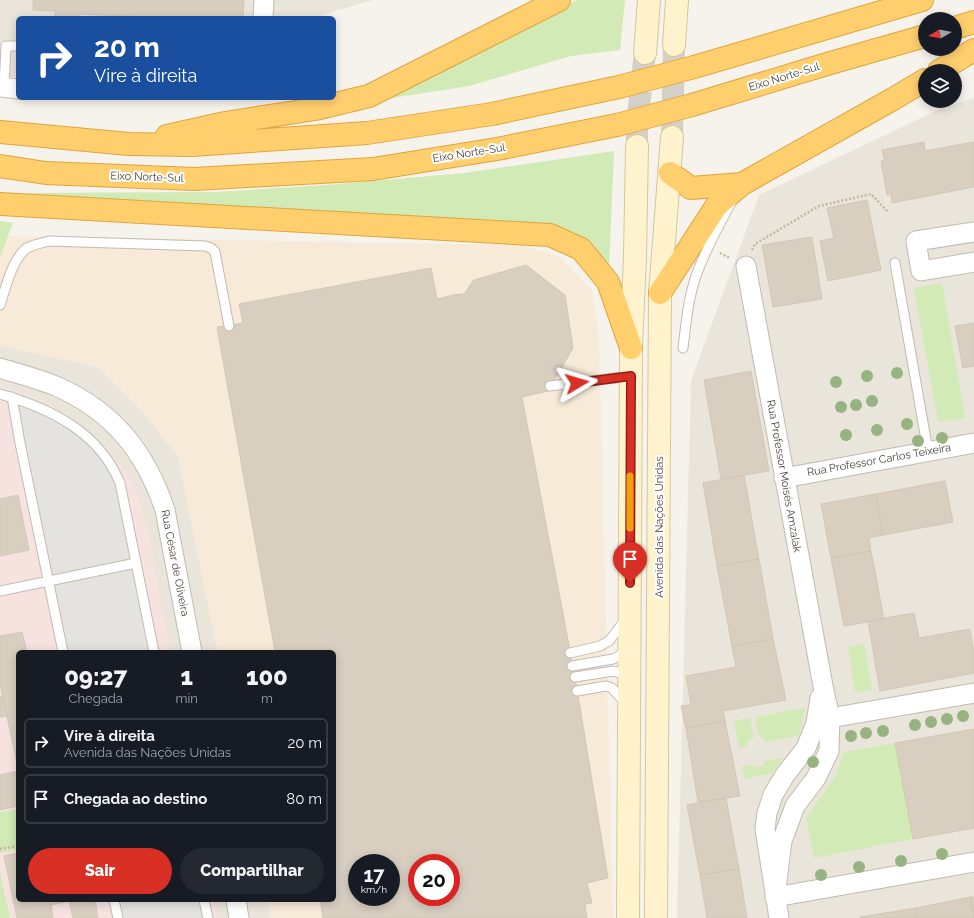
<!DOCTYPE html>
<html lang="pt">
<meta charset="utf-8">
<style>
:root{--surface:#171b24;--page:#242831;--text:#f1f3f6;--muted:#9ea1a6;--line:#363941;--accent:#d93025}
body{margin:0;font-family:Raleway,sans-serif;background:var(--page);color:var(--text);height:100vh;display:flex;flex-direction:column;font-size:15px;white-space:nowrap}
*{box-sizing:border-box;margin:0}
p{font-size:13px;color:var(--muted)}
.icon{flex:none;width:22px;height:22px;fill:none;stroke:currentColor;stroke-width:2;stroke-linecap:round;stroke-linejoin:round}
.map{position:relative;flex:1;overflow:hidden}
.sheet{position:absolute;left:16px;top:650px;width:320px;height:252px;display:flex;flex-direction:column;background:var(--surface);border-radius:6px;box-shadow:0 2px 10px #0003}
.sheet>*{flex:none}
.top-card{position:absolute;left:16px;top:16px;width:320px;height:84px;border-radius:6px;box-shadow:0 2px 10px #0003;background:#1a4fa0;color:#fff;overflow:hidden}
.needle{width:26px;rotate:260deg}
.buttons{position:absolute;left:918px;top:12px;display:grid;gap:8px}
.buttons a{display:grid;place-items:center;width:44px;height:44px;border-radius:50%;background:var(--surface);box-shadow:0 2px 10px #0003;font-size:20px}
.speed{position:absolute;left:348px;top:854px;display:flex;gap:8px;font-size:20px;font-weight:700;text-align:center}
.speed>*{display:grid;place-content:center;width:52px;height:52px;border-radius:50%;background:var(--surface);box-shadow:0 2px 10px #0003;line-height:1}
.speed small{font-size:10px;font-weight:400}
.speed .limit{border:6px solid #d22;background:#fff;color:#111}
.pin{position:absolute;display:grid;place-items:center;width:34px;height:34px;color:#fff;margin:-41px -17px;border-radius:50% 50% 50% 0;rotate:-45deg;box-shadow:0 0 4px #0007}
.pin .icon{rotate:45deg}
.me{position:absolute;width:44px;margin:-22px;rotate:83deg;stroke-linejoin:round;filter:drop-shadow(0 0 3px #0008)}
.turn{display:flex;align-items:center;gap:14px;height:84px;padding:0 12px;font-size:18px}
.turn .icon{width:52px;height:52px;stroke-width:2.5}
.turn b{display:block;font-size:28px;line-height:34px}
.eta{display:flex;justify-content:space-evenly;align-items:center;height:68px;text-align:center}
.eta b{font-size:24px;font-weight:800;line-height:28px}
.primary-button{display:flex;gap:8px;margin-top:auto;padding:8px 12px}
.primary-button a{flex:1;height:46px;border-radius:24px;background:var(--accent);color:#fff;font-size:16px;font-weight:800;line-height:46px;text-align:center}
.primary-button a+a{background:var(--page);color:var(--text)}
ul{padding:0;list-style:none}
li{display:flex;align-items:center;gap:12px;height:50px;margin:0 8px 6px;padding:0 4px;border:2px solid var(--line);border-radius:6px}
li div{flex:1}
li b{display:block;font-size:15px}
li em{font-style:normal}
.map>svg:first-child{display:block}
.residential{fill:#eae5da}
.commercial{fill:#f7ead8;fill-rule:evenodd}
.medical{fill:#f6e3e0}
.green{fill:#d2eab5}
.parking{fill:#e5e3e0}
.building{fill:#d8cfc1;stroke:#d3c7b4;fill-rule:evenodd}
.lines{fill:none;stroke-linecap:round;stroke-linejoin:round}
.secondary-tunnel{stroke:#d4d0c8;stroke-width:22;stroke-dasharray:22 11;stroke-linecap:butt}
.lane-casing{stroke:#c2bbae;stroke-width:11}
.street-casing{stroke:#c2bbae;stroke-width:21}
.secondary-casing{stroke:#d6c79b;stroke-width:24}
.highway-casing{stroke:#e0a43c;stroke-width:24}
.path{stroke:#c4b79f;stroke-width:2.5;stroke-dasharray:2 2;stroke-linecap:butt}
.lane{stroke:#fff;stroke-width:9}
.street{stroke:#fff;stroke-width:19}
.secondary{stroke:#fff3cd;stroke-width:22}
.highway{stroke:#ffcf6e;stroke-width:22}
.highway-bridge-casing{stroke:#e0a43c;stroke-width:24;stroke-linecap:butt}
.highway-bridge{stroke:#ffcf6e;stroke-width:22}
.tree{fill:#97b381}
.route-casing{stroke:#8d1f18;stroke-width:10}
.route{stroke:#d93025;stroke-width:7}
.slow{stroke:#f59e0b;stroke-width:7}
.labels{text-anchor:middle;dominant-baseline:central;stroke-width:4;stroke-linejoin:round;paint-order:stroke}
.street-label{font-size:11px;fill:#4b4439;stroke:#fff}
</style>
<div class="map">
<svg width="974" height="918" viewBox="0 0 974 918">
<rect width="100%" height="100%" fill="#f6f3ec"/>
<path class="residential" d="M0 0H373L312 18H18V77H0Z
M974 98V918H677L691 381 759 195 944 107Z
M0 346 98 367 142 411 178 456 218 652H18V900H268L271 918H0Z"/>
<path class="commercial" d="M0 236 520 245 559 256 592 290 599 337 613 918H271L268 900H334V652H218L178 456 142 411 98 367 0 346ZM357 863H391V897H357ZM417 863H451V897H417Z"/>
<path class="medical" d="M0 386 39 399 75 419 111 451 136 488 148 531 170 652H18V900H214L217 918H0Z"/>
<path class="green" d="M577 0H625L620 50 571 56 469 86 373 101Z
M614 151 609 270 546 227 19 193 216 192 326 185 465 173Z
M0 221 13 223 0 257Z
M942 283 965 418 938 422 914 288Z
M864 644 872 690 855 692 848 647Z
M805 708 799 735 766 742 762 737 759 736 755 717Z
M750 718 754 738C749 739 747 742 746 747L739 748 734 721Z
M895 743 913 839 814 858 806 818 836 775 844 752Z
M783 758 772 773 744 779 742 766 752 765 757 767 764 765V761Z
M18 809V849L0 853V812Z
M0 872 10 918H0Z"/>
<path class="parking" d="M85 14 171 18H84Z
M13 398 81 432 115 472 153 652H64Z
M115 900H204L207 918H119Z"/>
<path class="building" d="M33 0H244L243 18H171L79 14V18H55V11L33 10Z
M924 142 925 151 974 142V187L892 203 891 194 887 195 881 161H885L882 150Z
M867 200 881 270 828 281 820 241 834 238 827 208Z
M812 237 822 299 773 307 762 245Z
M526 265 565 295 573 348 548 391 522 397 575 677 608 878 587 883 592 903 585 904 587 918H323L320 900H334V652H275L217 327 243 323 239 304 431 268 437 299 453 295 464 294 474 280ZM357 863H391V897H357ZM417 863H451V897H417Z
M974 323V366L963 368 955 326Z
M751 371 769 471 721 479 704 380Z
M744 475 759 559 717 566 703 483Z
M945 481 953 522 883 535 876 494Z
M876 494 883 535 869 538 871 551 831 558 821 504Z
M18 495 29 550 0 556V499Z
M871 551 884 619 844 626 831 558Z
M759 559 773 639 732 646 717 566Z
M914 613 919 638 970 629 974 653V673L880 691 868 621Z
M22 632 27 652H18V768L0 684V636Z
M773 639 786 700 723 711 725 721 686 728 681 706 691 705 686 676 736 667 732 646Z
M3 696 7 716 0 717V697Z
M725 721 740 796 698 802 686 728Z
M974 729V828L913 839 895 743Z
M18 771V806L0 810V775Z
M726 798 739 869 700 875 687 805Z
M18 853V900H95L98 918H73L69 901 51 905 53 918H17L4 856Z
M739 869 747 918H707L700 875Z
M970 897 974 918H917L916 908Z
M970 897H974V918Z
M916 908 917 918H860V917Z"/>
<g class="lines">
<path class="secondary-tunnel" d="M672 137 674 45
M637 146V124L645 53"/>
<defs>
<path id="lane" d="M4 87 6 46H18
M895 263 928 451
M0 305C6 287 12 259 27 248 34 244 42 243 49 241L205 246 211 248 215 252 229 326
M683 348C686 324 688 299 696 276 705 250 719 225 732 201
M550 386 631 376
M0 394C50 408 99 432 120 483L154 652
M12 397 20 443 63 652
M0 591 136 563
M570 653 600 646 609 641 626 619
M572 666 613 659 628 651
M575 677 614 671 629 676
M577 691 606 686 612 688 626 704
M114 900 118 918
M204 900 208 918"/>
<path id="street" d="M263 18 264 0
M0 87 18 89
M974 232 916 241 921 271 974 262
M746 266 823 686 830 718 829 751 816 778 795 806 782 841 775 897
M0 368C19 374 40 379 58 387 114 412 146 453 165 510L192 652
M784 478 974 443
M830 718 974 693
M775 897 974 862
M236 900 239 918
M779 918 765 829 767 813 773 795 785 775 806 748 816 723 820 698"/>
<path id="secondary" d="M674 45 677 0
M645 53 649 0
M628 918 631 348 635 256 637 146
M656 918 660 293 672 137"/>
<path id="highway" d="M955 28 974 22
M694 67 922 0
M939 71 974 50
M692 105 827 64 925 36
M0 132 129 144 192 145 367 133 492 114 619 87
M167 136 225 123 315 109 369 96 559 0
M0 166 46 173 194 179 373 169 497 149 617 125
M670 173 691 188 742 184
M0 204 550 235 581 249 608 282 631 348
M660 293 717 205 742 184 893 99 925 80"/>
</defs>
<use href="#lane" class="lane-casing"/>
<use href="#street" class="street-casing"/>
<use href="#secondary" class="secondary-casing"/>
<use href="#highway" class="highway-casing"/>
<path class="path" d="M752 250 755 244 819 206 871 194 888 212
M720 253 730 258
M0 849 18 846"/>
<use href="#lane" class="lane"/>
<use href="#street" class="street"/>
<use href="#secondary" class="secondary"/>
<use href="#highway" class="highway"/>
<defs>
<path id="highway-bridge" d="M619 87 694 67
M617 125 692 105"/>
</defs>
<use href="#highway-bridge" class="highway-bridge-casing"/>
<use href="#highway-bridge" class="highway-bridge"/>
</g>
<g class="tree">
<circle cx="897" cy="373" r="6"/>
<circle cx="867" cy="376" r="6"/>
<circle cx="836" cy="382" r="6"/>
<circle cx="872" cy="401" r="6"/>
<circle cx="856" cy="405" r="6"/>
<circle cx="841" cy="407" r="6"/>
<circle cx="907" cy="424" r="6"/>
<circle cx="877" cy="430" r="6"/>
<circle cx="846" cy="435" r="6"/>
<circle cx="942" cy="438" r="6"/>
<circle cx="918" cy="441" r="6"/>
<circle cx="963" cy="716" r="6"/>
<circle cx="947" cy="719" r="6"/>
<circle cx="931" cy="722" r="6"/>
<circle cx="915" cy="725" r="6"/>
<circle cx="883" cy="731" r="6"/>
<circle cx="866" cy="733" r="6"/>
<circle cx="851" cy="736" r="6"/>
<circle cx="813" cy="762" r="6"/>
<circle cx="942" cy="854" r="6"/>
<circle cx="901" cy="861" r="6"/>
<circle cx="859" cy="867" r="6"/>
<circle cx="821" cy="875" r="6"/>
</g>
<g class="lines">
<defs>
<path id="route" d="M577 383 631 376 630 583"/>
</defs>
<use href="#route" class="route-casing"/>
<use href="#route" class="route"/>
<path class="slow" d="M630 528V476"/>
</g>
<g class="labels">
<g class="street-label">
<text transform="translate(784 77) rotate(-17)">Eixo Norte-Sul</text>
<text transform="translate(469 153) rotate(-9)">Eixo Norte-Sul</text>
<text transform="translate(147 177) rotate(2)">Eixo Norte-Sul</text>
<text transform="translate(879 460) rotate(-10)">Rua Professor Carlos Teixeira</text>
<text transform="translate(784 476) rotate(80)">Rua Professor Moisés Amzalak</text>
<text transform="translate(659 527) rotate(-90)">Avenida das Nações Unidas</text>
<text transform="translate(175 563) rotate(79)">Rua César de Oliveira</text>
</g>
</g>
</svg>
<div class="buttons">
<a><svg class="needle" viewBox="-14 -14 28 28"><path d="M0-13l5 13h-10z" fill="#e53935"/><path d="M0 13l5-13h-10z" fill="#9ea1a6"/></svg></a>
<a><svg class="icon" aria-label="layers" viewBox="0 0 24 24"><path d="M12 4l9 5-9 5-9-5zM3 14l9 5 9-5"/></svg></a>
</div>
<div class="speed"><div>17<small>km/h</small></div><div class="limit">20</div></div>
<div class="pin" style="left:630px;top:583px;background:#d93025"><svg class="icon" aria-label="arrive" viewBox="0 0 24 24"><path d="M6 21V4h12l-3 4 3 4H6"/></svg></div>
<svg class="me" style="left:577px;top:383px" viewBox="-20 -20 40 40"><path d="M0-17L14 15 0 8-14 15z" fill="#d93025" stroke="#fff" stroke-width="4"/></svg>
<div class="top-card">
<div class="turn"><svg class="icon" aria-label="right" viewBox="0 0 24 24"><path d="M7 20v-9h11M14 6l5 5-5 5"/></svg><div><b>20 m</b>Vire à direita</div></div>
</div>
<section class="sheet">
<div class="eta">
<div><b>09:27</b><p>Chegada</p></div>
<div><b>1</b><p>min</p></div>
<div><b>100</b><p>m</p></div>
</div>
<ul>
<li><svg class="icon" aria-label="right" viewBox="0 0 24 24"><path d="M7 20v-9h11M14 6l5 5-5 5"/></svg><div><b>Vire à direita</b><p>Avenida das Nações Unidas</p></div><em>20 m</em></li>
<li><svg class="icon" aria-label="arrive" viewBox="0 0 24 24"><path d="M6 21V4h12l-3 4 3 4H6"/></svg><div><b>Chegada ao destino</b></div><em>80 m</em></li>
</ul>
<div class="primary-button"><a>Sair</a><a>Compartilhar</a></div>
</section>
</div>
